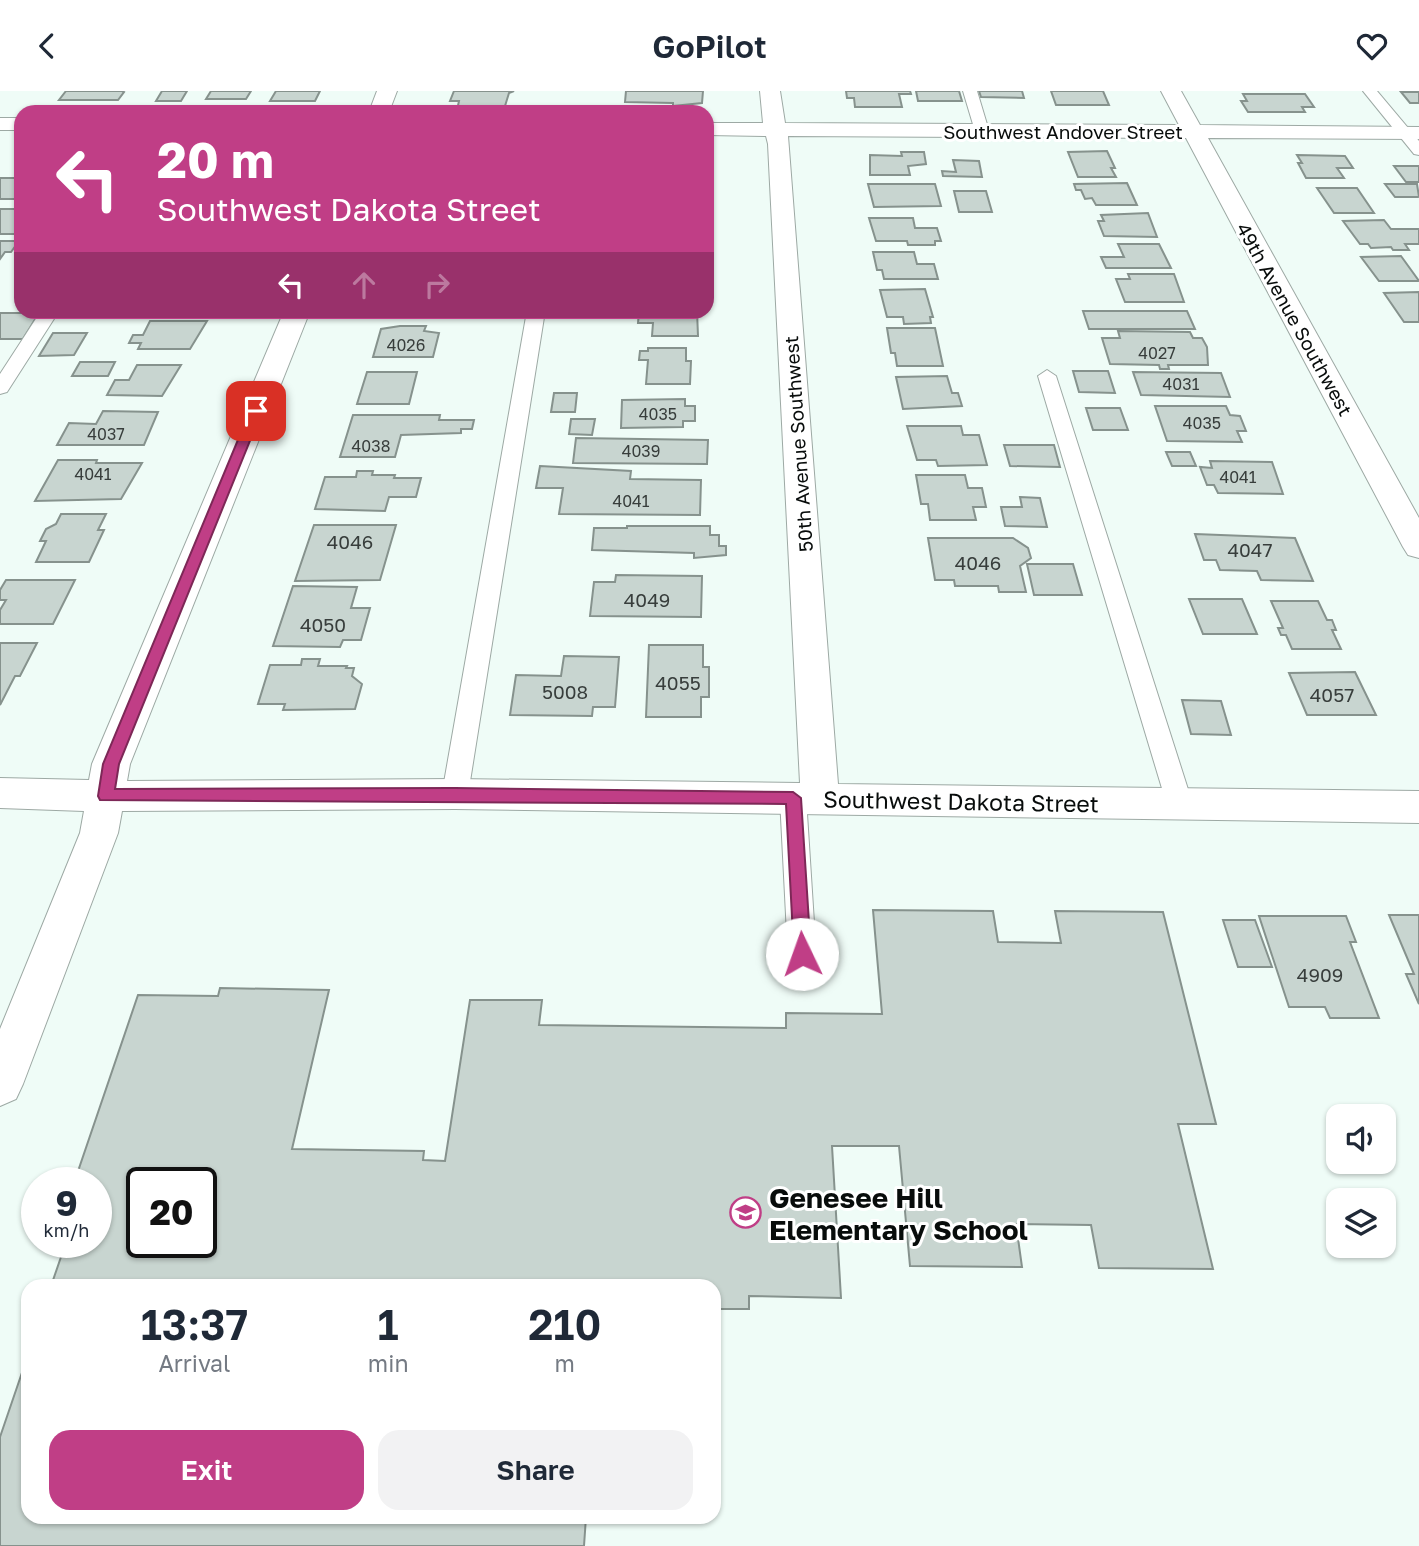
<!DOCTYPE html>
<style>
:root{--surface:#fff;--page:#f2f2f3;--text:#1f2937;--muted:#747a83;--accent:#c03e86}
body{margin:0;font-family:"Golos Text",sans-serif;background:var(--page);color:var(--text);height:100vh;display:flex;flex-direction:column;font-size:26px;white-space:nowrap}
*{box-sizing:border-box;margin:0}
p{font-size:23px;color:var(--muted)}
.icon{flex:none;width:38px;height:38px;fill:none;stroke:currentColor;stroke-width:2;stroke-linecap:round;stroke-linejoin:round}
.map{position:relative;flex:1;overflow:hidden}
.panel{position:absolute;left:21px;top:1188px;width:700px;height:245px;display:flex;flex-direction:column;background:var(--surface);border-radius:21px;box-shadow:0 2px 5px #0004}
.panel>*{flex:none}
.banner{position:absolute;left:14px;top:14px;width:700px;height:214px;border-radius:21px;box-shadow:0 2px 5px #0004;background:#c03e86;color:#fff;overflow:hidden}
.controls{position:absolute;left:1326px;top:1013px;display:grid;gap:14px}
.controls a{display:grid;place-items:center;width:70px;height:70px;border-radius:14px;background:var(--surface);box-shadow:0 2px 5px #0004;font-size:35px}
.speed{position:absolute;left:21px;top:1076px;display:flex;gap:14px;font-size:35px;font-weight:700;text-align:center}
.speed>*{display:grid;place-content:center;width:91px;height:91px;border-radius:50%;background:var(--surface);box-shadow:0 2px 5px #0004;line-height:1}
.speed small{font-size:18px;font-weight:400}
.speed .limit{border:4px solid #111;border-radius:10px;background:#fff;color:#111}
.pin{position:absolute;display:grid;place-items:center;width:60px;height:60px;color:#fff;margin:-30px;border-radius:14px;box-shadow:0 4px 10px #0006}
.me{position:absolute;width:77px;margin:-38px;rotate:357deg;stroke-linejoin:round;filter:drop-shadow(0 0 5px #0008)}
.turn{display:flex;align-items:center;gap:24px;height:147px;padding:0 28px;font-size:32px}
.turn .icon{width:91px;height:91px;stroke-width:2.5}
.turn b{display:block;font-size:49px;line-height:60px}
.lanes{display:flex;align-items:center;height:66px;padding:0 28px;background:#0003;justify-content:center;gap:35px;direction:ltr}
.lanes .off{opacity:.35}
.eta{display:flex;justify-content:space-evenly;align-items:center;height:119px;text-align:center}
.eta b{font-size:42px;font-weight:600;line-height:49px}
.action{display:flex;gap:14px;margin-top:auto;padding:14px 28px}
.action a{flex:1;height:80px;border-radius:21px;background:var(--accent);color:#fff;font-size:28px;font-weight:600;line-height:80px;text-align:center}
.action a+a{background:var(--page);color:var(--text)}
header{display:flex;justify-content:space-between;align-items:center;height:91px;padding:0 28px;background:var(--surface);font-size:32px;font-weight:600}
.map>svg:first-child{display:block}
.building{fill:#c8d5d0;stroke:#86928d;stroke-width:2;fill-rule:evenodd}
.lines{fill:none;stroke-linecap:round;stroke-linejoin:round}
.lane-casing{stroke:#9da9a4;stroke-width:2}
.street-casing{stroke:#9da9a4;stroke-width:2}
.lane{fill:#fff;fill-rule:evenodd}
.street{fill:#fff;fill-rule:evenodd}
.route{fill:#c03e86;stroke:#7d2857;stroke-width:2}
.labels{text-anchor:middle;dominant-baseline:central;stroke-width:6;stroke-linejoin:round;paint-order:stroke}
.far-number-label{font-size:16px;fill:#383e3c}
.far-street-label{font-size:19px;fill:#080c0b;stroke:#fff}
.number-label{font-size:19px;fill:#383e3c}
.street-label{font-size:23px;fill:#080c0b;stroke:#fff}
.near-poi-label{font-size:28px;font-weight:bold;fill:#080c0b;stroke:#fff;text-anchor:start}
</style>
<header><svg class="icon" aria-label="back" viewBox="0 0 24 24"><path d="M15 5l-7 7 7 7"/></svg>GoPilot<svg class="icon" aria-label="heart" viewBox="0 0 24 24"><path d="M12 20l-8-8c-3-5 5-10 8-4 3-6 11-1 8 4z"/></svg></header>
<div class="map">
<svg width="1419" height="1455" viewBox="0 0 1419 1455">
<rect width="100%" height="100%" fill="#effcf7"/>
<path class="building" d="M66 0H122L124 1 118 9H59Z
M162 0H187L181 10H156Z
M211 0H251L246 8H206Z
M276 0H320L315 10H270Z
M454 0H514L509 2 505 15 494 19H457L459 10H450Z
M626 0H703L702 12 673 15V12L625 11Z
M846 0H910L911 3H899L902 16H855L854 7H847Z
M916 0H959L962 10H918Z
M979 0H1022L1024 7 981 6Z
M1051 0H1103L1109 14H1056Z
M1401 1H1419V12H1410Z
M1243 3H1305L1314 16H1302L1305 21H1248L1241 10H1247Z
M1107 60 1115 77H1111L1116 86H1078L1068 61Z
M901 61H924L926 73 908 75 910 84H870V64L902 65Z
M1297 64 1345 65 1353 77H1337L1344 87H1306L1298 72H1302Z
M953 69 979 70 982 86 943 85 942 80 956 81Z
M1394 75H1419V91H1406Z
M0 87H21V108H0Z
M1127 92 1137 114H1096L1092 107 1085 108 1081 99H1076L1074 93Z
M868 93H935L941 115 874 116Z
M1385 93H1417L1419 106H1395Z
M1317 97H1357L1374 122H1334Z
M954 100H986L992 121H959Z
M0 118H21V143H0Z
M1148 122 1157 146 1104 145 1098 130H1104L1101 124Z
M869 127H913L915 137H937L941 150H935V154H908L907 150H876Z
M1384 129 1391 138H1419V153H1405L1409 159H1393L1391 156 1371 157 1368 153H1360L1343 130Z
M0 150H19L11 161H5L0 168Z
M1118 153H1159L1171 177H1106L1101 166H1124Z
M873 161H914L917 173H934L938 188H884L882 179H877Z
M1401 165 1419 190H1379L1361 166Z
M1128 183H1174L1184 211H1125L1116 188H1130Z
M925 198 933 226H930L931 232 904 233 903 226H887L880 199Z
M1419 201V231H1404L1384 202Z
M132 220H206L205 223Z
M387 220H459L442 221V224Z
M475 220H518L517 224H474Z
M639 220H697L698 245H652L653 232H638Z
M1083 220H1187L1195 238H1089Z
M0 222H39L23 248H0Z
M150 230H207L190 258H138L141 252H129L133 244H143Z
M400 235H426L424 240 439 242 433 266H373L381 238Z
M887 237H935L943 275H897L895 262H891Z
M1118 240 1190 241 1193 247H1202L1207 256 1208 274H1168L1169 278H1160L1159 274 1110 273 1102 247H1120Z
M53 242H87L74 264 39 265Z
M648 257H686V270H691L690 293H646L648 269H639L640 260H648Z
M80 271H115L108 285H72Z
M137 274H181L162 305 107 304 115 289H129Z
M1073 280H1108L1115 302 1079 301Z
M367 281H417L409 313H357Z
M1133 281 1221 282 1230 306 1141 304Z
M947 285 952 302H958L962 315 903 318 896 286Z
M554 302H577L575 321H551Z
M685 308V315H695V330H683V336L621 337 622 309Z
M1155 315H1226L1230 324 1240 325 1246 340H1237L1242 351 1167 350Z
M1086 317H1120L1128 339H1093Z
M103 320 158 321 144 354H57L69 332 96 333Z
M353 324H440L439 329H474L472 338H461V342L401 344 395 366H340Z
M571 328H595L592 344 569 343Z
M907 335H961L963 344H979L987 374 938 375 936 369H917Z
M576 347 708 349 707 373 573 372Z
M1004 354H1054L1060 376 1010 375Z
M1166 361H1190L1196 375H1172Z
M58 369H97L96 372H142L121 408 35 410Z
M1210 370 1272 371 1283 403 1218 402 1214 394H1207L1200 376 1212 377Z
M540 375 631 380 630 388 701 389 700 424 559 423 563 397H536Z
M357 380H373L372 384H395L394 387H421L416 406H389L385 420 315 418 325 386H356Z
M916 384H965L968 397H982L986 416H973L976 429H930L928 413H921Z
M1020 406 1040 407 1047 436 1005 435 1001 416H1022Z
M61 423H106L98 439H104L89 471H36L46 450H40L46 438 56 433Z
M314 434H396L380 489 295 490Z
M627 435H710V444H719V455H726V464L694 467V462L592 459 594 437H627Z
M1195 443 1295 447 1313 490 1261 489 1257 480 1220 479 1216 469H1204Z
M928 447H1013L1028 457 1031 467 1020 475 1026 501H999L998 495H955L954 489H935Z
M1027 473H1073L1082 504H1034Z
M616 484 702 485 701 526 590 525 594 491H615Z
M6 489H75L53 533H0V519L6 509H0V499Z
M293 495 357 496 351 517H370L361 549H343L340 556 273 555Z
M1189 508H1242L1257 543H1203Z
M1271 510H1318L1327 529H1332L1336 539H1332L1341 558H1292L1286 544H1281L1278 537H1283Z
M0 552H37L20 585H15L0 614Z
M649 554H703V576H709V606H701V626H646Z
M564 565 619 566 615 616H593L592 625 510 624 516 584 561 585Z
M302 568H320L318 575H347L346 577H354L352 585 362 593 355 618 283 619 285 613H258L270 574H301Z
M1355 581 1376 624H1307L1289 582Z
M1182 609 1221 610 1231 644 1191 643Z
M873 819 993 820 998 851 1061 852 1055 820 1163 821 1216 1033H1178L1213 1178 1099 1177 1091 1134 1016 1133 1022 1176 910 1175 899 1055H832L841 1207 749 1205V1218H714V1195H51L61 1166H67L72 1152H96V1092H74L138 904 218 905 220 897 329 899 292 1058 424 1060 423 1069 445 1070 470 909H542L539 934 786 937V922L882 923ZM142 1092H201V1152H142Z
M1389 824H1419V913L1406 883H1414Z
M1259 825H1346L1356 851H1350L1379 927H1330L1325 916H1289Z
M1223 829H1255L1272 876H1238Z
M28 1264V1426H586L584 1455H0V1346Z"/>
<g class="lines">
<defs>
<path id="lane" d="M963 0H977L989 40 987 43 982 44 975 40Z
M1363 0H1377L1419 50V64L1414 63Z
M41 220H59L7 301 0 303V283Z
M527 220H545L468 703 464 710 455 713 446 710 442 703Z
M1047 279 1056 285 1193 714 1189 721 1180 725 1171 721 1167 714 1038 285Z
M793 697 802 700 806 707 816 863 812 872 802 876 792 872 788 863 780 707 784 700Z"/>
<path id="street" d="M377 0H397L389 21H369Z
M760 0H780L785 32 1179 34 1161 0H1181L1200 34 1419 36V48L1208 47 1419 427V467L1408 464 1403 456 1186 47 788 45 838 693 1419 700V732L455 718 122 720 118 742 23 993 16 1008 0 1015V938L80 742 84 720 0 717V687L89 689 92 673 284 220H310L130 673 127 690 455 688 800 692 768 53 766 45 707 44V32H763Z
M0 27H21V39H0Z"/>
</defs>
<use href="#lane" class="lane-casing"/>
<use href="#street" class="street-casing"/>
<use href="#lane" class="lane"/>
<use href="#street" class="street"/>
</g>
<path class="route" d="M256 316 262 320 119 673 115 698 455 697 793 701 801 707 811 863 808 868 802 870 796 868 794 863 786 713 100 709 98 705 103 673 250 320Z"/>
<defs>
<symbol id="school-ring" viewBox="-11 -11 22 22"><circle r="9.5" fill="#fff" stroke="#c03e86" stroke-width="1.5"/><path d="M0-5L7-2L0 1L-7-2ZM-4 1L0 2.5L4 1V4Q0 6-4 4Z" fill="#c03e86"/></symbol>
</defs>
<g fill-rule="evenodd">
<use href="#school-ring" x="728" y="1104" width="35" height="35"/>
</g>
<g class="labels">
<g class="far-number-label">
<text x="406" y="254">4026</text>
<text x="1157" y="262">4027</text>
<text x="1181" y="293">4031</text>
<text x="658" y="323">4035</text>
<text x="1202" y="332">4035</text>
<text x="106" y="343">4037</text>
<text x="371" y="355">4038</text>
<text x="641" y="360">4039</text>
<text x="93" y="383">4041</text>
<text x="1238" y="386">4041</text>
<text x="631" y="410">4041</text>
</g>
<g class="far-street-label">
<text x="1063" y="40">Southwest Andover Street</text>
<text transform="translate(1295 228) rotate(61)">49th Avenue Southwest</text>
<text transform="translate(798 353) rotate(-94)">50th Avenue Southwest</text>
</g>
<g class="number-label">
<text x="350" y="450">4046</text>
<text x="1250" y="458">4047</text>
<text x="978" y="471">4046</text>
<text x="647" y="508">4049</text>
<text x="323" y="533">4050</text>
<text x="678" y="591">4055</text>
<text x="565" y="600">5008</text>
<text x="1332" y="603">4057</text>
<text x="1320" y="883">4909</text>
</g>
<g class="street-label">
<text transform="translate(961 710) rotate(1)">Southwest Dakota Street</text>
</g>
<g class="near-poi-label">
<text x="769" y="1106">Genesee Hill<tspan x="769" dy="32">Elementary School</tspan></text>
</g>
</g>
</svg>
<div class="controls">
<a><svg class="icon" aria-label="sound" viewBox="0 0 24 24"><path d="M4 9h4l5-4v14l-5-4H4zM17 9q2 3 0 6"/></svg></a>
<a><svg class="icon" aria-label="layers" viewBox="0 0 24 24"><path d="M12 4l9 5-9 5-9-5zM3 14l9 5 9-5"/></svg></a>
</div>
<div class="speed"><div>9<small>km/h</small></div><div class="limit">20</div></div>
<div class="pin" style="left:256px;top:320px;background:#d93025"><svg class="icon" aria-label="arrive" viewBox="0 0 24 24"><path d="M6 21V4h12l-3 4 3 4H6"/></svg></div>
<svg class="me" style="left:802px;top:863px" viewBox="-20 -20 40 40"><circle r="19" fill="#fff"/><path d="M0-13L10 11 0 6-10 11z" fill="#c03e86"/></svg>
<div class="banner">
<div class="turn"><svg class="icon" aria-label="left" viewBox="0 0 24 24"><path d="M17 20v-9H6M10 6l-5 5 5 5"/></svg><div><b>20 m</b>Southwest Dakota Street</div></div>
<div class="lanes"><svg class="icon" aria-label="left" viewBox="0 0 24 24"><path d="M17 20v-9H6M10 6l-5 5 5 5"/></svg><svg class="icon off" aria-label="ahead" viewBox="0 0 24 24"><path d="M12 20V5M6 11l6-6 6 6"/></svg><svg class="icon off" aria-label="right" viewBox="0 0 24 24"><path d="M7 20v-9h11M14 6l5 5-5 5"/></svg></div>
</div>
<section class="panel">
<div class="eta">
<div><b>13:37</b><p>Arrival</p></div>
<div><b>1</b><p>min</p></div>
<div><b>210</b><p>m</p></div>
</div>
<div class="action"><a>Exit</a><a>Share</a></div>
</section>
</div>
